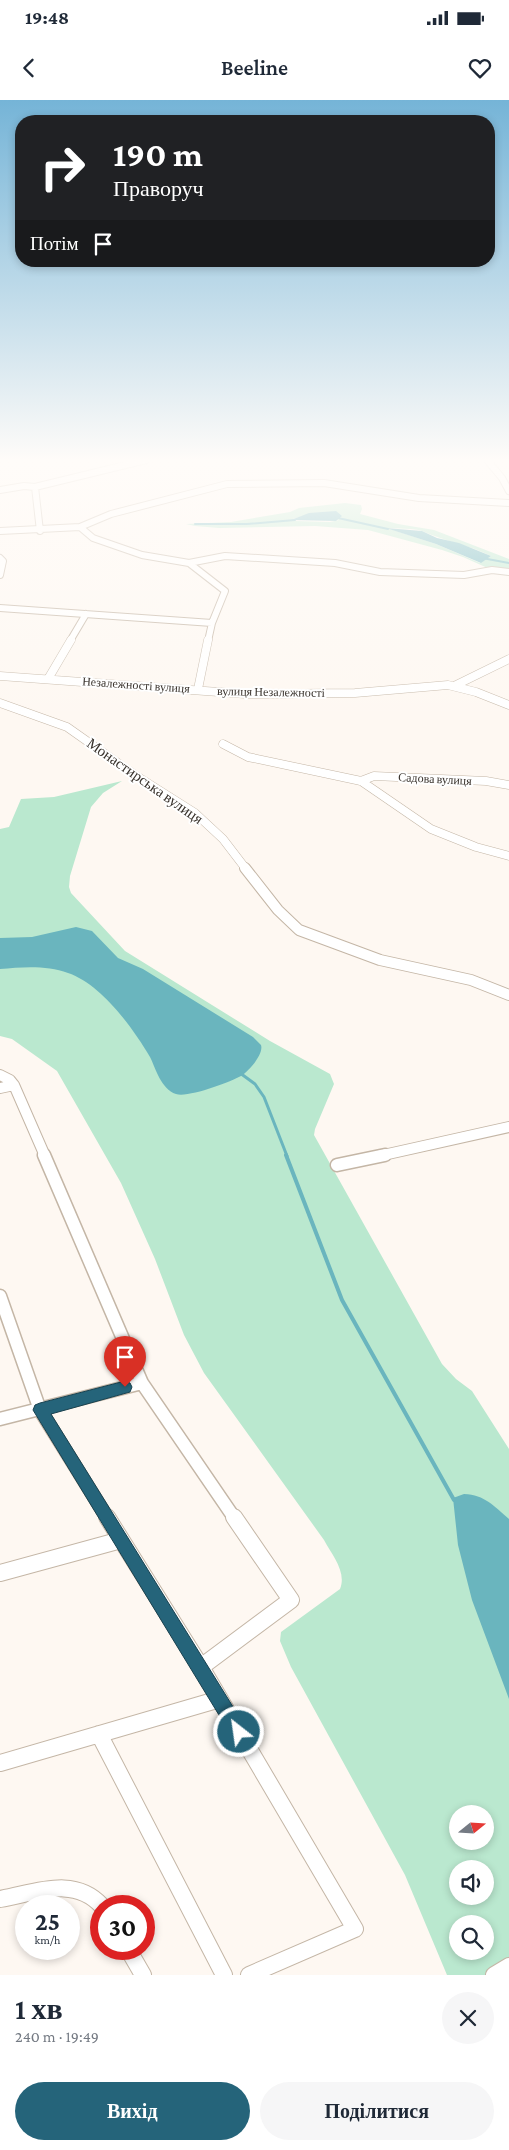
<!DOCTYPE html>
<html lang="uk">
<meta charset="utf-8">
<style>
:root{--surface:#fff;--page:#f6f6f7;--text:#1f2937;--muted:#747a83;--accent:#25647a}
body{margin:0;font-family:"Crimson Pro",serif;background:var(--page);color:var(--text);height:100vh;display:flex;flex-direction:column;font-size:19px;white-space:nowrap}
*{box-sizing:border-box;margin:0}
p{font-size:16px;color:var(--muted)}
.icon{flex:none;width:28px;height:28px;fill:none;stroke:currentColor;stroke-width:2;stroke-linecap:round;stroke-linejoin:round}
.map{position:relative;height:1875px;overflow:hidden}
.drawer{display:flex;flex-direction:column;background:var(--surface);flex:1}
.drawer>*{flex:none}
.hud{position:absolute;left:15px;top:15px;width:480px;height:152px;border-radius:20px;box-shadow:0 2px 8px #0003;background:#202124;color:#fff;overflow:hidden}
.needle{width:32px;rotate:72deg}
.controls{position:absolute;left:449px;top:1705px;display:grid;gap:10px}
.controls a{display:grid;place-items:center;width:45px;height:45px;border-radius:50%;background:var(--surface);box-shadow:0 2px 8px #0003;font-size:25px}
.speed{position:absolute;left:15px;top:1795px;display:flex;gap:10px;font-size:25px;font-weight:700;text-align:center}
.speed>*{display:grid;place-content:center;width:65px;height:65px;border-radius:50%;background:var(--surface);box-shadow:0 2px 8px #0003;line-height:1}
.speed small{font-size:12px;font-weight:400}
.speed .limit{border:8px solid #d22;background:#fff;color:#111}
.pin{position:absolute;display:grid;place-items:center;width:42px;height:42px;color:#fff;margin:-51px -21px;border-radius:50% 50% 50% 0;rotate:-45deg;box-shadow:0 0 5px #0007}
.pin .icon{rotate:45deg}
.me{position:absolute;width:55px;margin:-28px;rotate:330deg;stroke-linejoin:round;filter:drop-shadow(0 0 4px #0008)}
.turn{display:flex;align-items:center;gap:18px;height:105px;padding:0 15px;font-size:22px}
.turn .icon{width:65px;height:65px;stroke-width:2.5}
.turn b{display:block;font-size:35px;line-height:42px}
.then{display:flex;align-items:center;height:48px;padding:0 15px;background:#0003;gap:10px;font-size:19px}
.round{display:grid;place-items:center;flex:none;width:52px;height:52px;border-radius:26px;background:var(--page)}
.overview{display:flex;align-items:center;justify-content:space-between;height:85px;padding:0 15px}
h1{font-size:30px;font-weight:600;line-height:38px}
.action{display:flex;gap:10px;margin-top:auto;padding:10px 15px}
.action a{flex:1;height:58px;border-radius:30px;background:var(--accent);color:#fff;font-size:20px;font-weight:600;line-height:58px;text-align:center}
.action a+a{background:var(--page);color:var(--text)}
.status{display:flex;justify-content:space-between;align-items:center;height:35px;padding:0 25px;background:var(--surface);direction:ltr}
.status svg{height:14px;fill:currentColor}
header{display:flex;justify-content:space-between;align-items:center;height:65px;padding:0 15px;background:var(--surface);font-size:22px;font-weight:600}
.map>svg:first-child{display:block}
.green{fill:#bae8cf;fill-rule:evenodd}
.water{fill:#6ab5be}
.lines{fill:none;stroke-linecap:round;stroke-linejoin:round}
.stream-far2{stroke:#6ab5be;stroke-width:2}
.stream-far1{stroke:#6ab5be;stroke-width:3}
.stream{stroke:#6ab5be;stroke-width:4}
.street-far4-casing{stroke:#c4b6a6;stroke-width:8}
.street-far3-casing{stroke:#c4b6a6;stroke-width:9}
.street-far2-casing{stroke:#c4b6a6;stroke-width:12}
.street-far1-casing{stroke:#c4b6a6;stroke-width:15}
.street-casing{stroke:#c4b6a6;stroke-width:18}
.street-far4{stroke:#fff;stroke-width:6}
.street-far3{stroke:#fff;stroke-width:8}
.street-far2{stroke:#fff;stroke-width:10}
.street-far1{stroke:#fff;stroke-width:12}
.street{stroke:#fff;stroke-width:16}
.route{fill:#25647a;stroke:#18414f}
.labels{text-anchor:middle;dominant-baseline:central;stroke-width:4;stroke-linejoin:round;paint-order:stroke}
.far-street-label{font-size:12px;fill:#38322c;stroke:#fff}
.street-label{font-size:15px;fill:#38322c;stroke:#fff}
</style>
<div class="status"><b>19:48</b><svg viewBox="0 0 49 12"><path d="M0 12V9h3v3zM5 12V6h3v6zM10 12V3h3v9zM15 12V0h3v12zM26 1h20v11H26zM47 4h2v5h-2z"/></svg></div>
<header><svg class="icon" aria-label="back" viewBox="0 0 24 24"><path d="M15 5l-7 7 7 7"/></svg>Beeline<svg class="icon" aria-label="heart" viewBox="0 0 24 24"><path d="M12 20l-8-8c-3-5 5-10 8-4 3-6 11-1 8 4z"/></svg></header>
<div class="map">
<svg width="509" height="1875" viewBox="0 0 509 1875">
<rect width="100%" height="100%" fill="#fef8f2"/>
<path class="green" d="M345 403 361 405 362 409 360 414 398 424 434 430 509 459V472L492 470 463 457 442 450 368 430 315 426 219 428 195 426 186 424 231 422 290 412 299 408ZM314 413 339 420 330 422 296 421 293 419ZM387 428C396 429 415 428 422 431 444 441 469 445 491 456L480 463 436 444Z
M122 681 103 693 91 707 70 776 69 787 71 793 125 851 270 941 330 974 334 984 315 1029 314 1035 442 1264 456 1279 472 1291 509 1349V1866L494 1875H447L405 1775 291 1567 280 1541 281 1532 340 1489C347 1472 332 1455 324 1440L204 1273 184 1235 155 1159 121 1083 57 971 12 939 0 936V729L9 727 21 699 54 697ZM458 1714H485V1741H458ZM458 1769H485V1796H458ZM458 1824H485V1851H458Z"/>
<path class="water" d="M336 411 342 416 336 421 291 420 309 413Z
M386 428 422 431 437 438 459 443 491 456 481 463 436 444Z
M76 827 92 831 118 858 143 869 253 937 261 945C264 954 249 971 241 976 230 982 188 998 176 994 161 989 156 969 150 957 133 928 101 884 68 873 47 865 22 867 0 869V838L32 837Z
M464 1394C485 1395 494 1406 509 1419V1599L472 1500 458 1445 453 1398Z"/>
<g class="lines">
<path class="stream-far2" d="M338 418 388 429
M195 424H247L295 420
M482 458 509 463"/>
<path class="stream-far1" d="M240 973 255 984 264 997 287 1056"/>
<path class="stream" d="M286 1055 342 1200 454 1400"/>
<defs>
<path id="street-far4" d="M487 360 502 378 509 391
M0 390 24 386 35 387
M80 427 111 414 227 384 324 383 419 398 509 403
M0 431 80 427 93 438 142 455 189 463 225 491 212 523 208 541
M40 431 35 387 146 360
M0 458 3 461 0 475
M189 463 225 456 335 463 380 472 464 475 492 470 509 472
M0 508 212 523
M70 541 86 514"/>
<path id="street-far3" d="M0 576 246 594 355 593 448 585 476 592 509 605
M48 579 71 540
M454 586 509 559
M198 589 208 540
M0 603 67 627 135 675 195 713 223 739 246 769
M223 644 248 657 361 681 431 729 476 747 509 756
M361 681 374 676 486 681 509 685"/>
<path id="street-far2" d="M245 768 278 810 299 830 380 860 471 880 509 895
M0 975 10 980 14 985 45 1056
M0 988 14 985
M379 1056 509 1027"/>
<path id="street-far1" d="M44 1055 142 1283 235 1419
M337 1065 385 1055
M0 1196 40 1310 108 1419
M0 1319 142 1283"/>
<path id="street" d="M107 1417 201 1567 355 1829 249 1875
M0 1473 121 1440
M201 1567 291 1500 234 1417
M99 1634 224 1875
M0 1663 220 1599
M0 1799C35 1793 74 1775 102 1806
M128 1849 143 1875
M494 1875 509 1866"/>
</defs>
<use href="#street-far4" class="street-far4-casing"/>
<use href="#street-far3" class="street-far3-casing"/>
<use href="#street-far2" class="street-far2-casing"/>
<use href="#street-far1" class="street-far1-casing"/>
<use href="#street" class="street-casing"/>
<use href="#street-far4" class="street-far4"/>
<use href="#street-far3" class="street-far3"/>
<use href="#street-far2" class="street-far2"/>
<use href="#street-far1" class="street-far1"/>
<use href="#street" class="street"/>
</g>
<linearGradient id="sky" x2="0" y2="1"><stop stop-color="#75b4d7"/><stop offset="0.58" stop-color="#fffcf9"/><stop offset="1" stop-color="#fffcf9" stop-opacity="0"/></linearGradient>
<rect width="509" height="622" fill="url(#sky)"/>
<path class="route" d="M125 1281 130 1283 132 1287 130 1292 51 1314 245 1626 248 1632 245 1638 239 1641 233 1638 33 1310 35 1305 40 1303Z"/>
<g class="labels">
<g class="far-street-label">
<text transform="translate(136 585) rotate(4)">Незалежності вулиця</text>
<text transform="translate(271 592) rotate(1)">вулиця Незалежності</text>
<text transform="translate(435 679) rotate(3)">Садова вулиця</text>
</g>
<g class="street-label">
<text transform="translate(145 681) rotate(35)">Монастирська вулиця</text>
</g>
</g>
</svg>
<div class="controls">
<a><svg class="needle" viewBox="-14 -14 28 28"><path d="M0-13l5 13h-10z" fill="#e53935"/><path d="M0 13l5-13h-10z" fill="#747a83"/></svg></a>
<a><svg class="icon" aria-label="sound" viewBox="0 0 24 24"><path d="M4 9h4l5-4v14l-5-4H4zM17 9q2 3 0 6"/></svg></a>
<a><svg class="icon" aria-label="search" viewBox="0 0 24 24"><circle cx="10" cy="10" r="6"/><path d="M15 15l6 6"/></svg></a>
</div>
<div class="speed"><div>25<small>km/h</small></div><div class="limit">30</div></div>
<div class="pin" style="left:125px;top:1287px;background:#d93025"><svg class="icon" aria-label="arrive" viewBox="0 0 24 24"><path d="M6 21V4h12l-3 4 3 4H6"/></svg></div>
<svg class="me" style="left:239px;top:1632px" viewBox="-20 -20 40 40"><circle r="17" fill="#25647a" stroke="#fff" stroke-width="3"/><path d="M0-11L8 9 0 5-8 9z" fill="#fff"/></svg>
<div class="hud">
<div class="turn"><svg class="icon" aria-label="right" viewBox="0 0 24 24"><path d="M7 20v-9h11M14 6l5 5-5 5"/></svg><div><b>190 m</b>Праворуч</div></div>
<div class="then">Потім<svg class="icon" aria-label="arrive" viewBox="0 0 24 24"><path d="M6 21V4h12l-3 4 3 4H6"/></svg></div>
</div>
</div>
<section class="drawer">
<div class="overview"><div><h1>1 хв</h1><p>240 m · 19:49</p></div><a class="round"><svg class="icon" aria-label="close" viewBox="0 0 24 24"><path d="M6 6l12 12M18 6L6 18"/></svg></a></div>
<div class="action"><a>Вихід</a><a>Поділитися</a></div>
</section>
